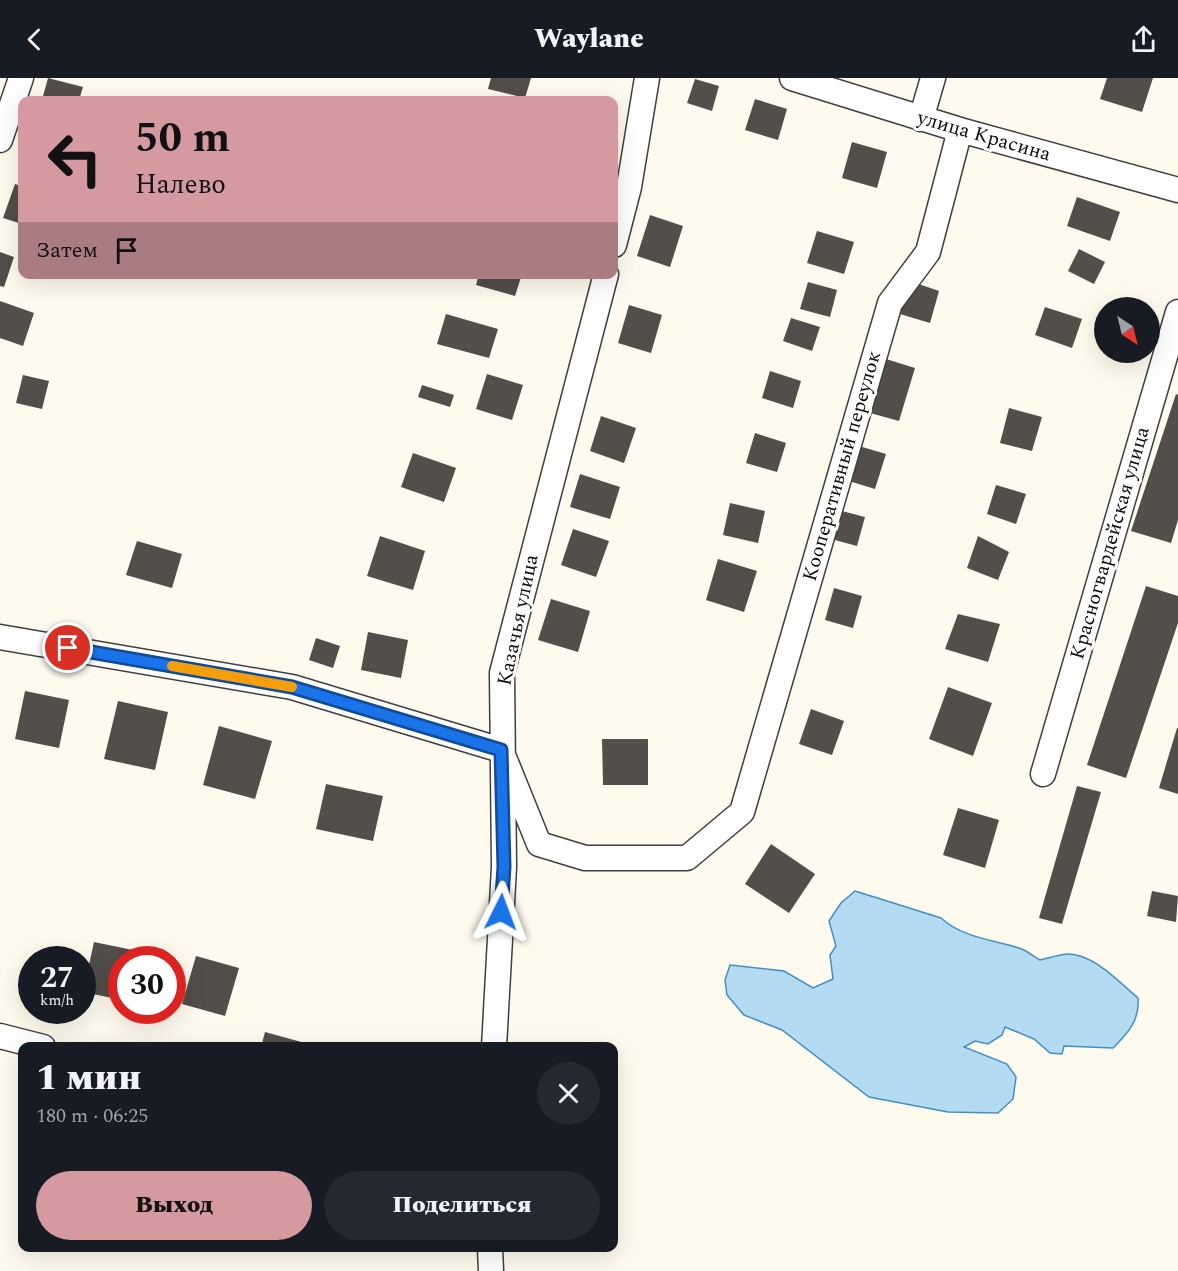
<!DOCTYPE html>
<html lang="ru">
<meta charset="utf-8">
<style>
:root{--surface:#171b24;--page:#242831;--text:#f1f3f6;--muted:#9ea1a6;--accent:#d59a9f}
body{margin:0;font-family:Spectral,serif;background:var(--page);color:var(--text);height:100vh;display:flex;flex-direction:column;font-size:22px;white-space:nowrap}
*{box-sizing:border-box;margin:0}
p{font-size:20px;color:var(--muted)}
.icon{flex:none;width:33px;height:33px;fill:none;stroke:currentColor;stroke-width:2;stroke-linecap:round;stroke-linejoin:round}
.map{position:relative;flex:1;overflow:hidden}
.details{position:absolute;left:18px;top:964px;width:600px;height:210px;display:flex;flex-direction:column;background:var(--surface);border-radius:12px;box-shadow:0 6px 24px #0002}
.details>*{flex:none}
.banner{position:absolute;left:18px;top:18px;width:600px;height:183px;border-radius:12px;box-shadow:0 6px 24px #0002;background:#d59a9f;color:#111;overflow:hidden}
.needle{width:39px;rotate:145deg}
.tools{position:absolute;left:1094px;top:219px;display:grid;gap:12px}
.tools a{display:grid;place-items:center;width:66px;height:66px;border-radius:50%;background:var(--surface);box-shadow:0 6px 24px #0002;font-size:30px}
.speed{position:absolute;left:18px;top:868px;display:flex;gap:12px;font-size:30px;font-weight:700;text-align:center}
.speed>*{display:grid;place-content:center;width:78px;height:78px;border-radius:50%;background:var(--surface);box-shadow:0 6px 24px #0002;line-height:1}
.speed small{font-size:15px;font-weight:400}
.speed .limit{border:9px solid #d22;background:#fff;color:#111}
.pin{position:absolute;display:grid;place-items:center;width:51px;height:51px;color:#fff;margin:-26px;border:3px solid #fff;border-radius:50%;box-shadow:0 2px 6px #0007}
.me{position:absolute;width:66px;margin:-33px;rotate:3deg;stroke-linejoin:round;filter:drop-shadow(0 0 4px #0008)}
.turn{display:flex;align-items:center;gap:21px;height:126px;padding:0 18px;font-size:27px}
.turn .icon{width:78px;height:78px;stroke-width:2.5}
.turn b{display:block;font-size:42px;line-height:51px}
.then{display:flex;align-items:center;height:57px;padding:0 18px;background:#0003;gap:12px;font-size:22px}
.round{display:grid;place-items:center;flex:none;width:63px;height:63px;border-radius:32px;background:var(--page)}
.summary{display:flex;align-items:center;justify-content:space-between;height:102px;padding:0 18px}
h1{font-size:36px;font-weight:800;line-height:45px}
.action{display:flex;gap:12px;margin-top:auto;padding:12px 18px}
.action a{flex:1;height:69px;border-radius:36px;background:var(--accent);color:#111;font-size:24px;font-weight:800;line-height:69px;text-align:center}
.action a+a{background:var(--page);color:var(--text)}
header{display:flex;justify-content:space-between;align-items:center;height:78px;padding:0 18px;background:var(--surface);font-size:27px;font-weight:800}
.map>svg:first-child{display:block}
.water{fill:#b5dbf2;stroke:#4190c3;stroke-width:1.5}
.building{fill:#544e4a}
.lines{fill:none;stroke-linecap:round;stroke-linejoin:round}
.minor-casing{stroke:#3f3f3f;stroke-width:27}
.minor{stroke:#fff;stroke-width:24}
.route-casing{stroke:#114b97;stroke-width:15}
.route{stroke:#1a73e8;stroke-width:10}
.slow{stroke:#f59e0b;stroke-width:10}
.labels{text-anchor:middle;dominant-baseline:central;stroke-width:6;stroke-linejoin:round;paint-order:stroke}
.street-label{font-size:20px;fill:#0c0c0c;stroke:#fff}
</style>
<header><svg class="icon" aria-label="back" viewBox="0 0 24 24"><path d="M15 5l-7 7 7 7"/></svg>Waylane<svg class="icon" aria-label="share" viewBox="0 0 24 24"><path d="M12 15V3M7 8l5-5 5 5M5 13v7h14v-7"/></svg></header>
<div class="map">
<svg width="1178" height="1193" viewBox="0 0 1178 1193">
<rect width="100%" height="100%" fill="#fefaed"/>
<path class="water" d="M855 813 941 840C961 859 993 862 1019 870 1026 872 1033 878 1040 882 1049 880 1058 877 1067 876 1093 875 1120 905 1138 920 1140 942 1128 955 1113 970L1064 968 1062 976 1050 975 1034 961 1005 949 1002 957 988 966 975 963 964 969 1007 986 1016 999 1013 1021 998 1035 948 1034 869 1019 782 952 744 937 727 917 725 902 730 887 784 893 813 910 833 901 830 877 836 868 829 843 841 825Z"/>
<path class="building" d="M48 0 83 9 79 22H42Z
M491 0H531L525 20 488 11Z
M1107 0H1153L1142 34 1100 21Z
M695 1 719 8 712 33 687 25Z
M755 21 787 31 778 62 745 52Z
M852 64 887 74 877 110 842 100Z
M15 106 22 108V146L3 140Z
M1077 119 1120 134 1110 163 1067 148Z
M650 137 683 148 670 189 637 178Z
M817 153 854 164 844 196 807 185Z
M1079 171 1105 184 1094 206 1068 193Z
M0 174 14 179 4 209 0 208Z
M479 196H522L515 218 476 207Z
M910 203 939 213 930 245 900 236Z
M808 204 837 212 830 239 800 231Z
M0 223 34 235 23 268 0 260Z
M629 227 662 237 651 275 618 265Z
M1045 229 1082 241 1072 270 1035 257Z
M446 236 498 251 489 280 437 266Z
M791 240 820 249 812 273 783 263Z
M886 281 915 290 899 343 870 335Z
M770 293 801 303 793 330 762 320Z
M487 296 523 307 512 342 476 331Z
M23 297 49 303 42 331 16 325Z
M422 307 454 317 450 329 418 319Z
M1176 316 1178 317V442L1171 465 1131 453Z
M1009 330 1042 339 1032 373 1000 365Z
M601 338 636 350 624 385 590 373Z
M755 355 786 365 777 394 746 385Z
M859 368 886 376 875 411 849 403Z
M413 375 456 390 444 424 401 409Z
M580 396 620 409 610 441 570 429Z
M996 407 1026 416 1016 446 987 436Z
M730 425 765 433 758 465 723 457Z
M838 432 865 439 857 468 831 461Z
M573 451 609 463 596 499 561 487Z
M380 458 425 473 413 512 367 498Z
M978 458 1009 474 998 502 967 490Z
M137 463 182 476 172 510 126 497Z
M718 481 757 493 744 534 706 522Z
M1146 508 1178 518V545L1126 700 1087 687Z
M834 510 862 518 853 550 825 542Z
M551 521 590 533 578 574 538 562Z
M958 536 1000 546 988 584 945 571Z
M368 554 408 562 401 600 361 592Z
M316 560 340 568 333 590 309 582Z
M948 609 992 625 973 678 929 661Z
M25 613 69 622 59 670 15 661Z
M118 623 168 634 155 692 104 681Z
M811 631 844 643 832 677 799 666Z
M219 648 272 663 255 721 203 707Z
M1177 650H1178V716L1159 710Z
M602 661H648V707H603Z
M326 706 383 718 373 763 316 751Z
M1077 708 1101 714 1062 846 1039 840Z
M958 730 999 742 985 790 943 777Z
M771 766 815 796 789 835 745 806Z
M1152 813 1178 818 1176 844 1147 838Z
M94 864 157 877 156 882H122V922L83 914Z
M196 878 239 890 225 938 182 926Z
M265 954 316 968V969H261Z"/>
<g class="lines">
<defs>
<path id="minor" d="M792 0 960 52 1178 112
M921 41 933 0
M0 62 21 0
M614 167 629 109 647 0
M0 559 292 609 501 672 539 766 585 780H687L742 734 890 225 928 174 960 52
M1043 696 1178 234
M0 958 43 969
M494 969 504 789 502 595 606 196
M490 1170 491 1193"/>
</defs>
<use href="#minor" class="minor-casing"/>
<use href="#minor" class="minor"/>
</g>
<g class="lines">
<defs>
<path id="route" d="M68 570 292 609 501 672 504 789 501 834"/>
</defs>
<use href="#route" class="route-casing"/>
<use href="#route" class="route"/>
<path class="slow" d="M172 588 292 609"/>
</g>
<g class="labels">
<g class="street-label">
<text transform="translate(984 58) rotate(16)">улица Красина</text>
<text transform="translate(842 388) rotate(-74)">Кооперативный переулок</text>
<text transform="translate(1110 465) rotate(-74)">Красногвардейская улица</text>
<text transform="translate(518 542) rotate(-78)">Казачья улица</text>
</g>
</g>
</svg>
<div class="tools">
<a><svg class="needle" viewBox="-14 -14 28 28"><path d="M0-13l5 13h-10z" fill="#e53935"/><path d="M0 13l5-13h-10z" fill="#9ea1a6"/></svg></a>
</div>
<div class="speed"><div>27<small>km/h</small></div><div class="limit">30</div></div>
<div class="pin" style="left:68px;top:570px;background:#d93025"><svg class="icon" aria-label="arrive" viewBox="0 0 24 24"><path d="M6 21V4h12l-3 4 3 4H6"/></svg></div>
<svg class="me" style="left:501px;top:834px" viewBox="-20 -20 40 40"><path d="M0-17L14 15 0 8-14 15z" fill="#1a73e8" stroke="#fff" stroke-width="4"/></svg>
<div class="banner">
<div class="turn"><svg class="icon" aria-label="left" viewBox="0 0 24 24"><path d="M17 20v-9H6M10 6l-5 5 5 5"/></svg><div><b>50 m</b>Налево</div></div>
<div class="then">Затем<svg class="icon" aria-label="arrive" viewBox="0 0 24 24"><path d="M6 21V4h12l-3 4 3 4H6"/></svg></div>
</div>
<section class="details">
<div class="summary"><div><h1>1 мин</h1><p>180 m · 06:25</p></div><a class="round"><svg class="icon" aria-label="close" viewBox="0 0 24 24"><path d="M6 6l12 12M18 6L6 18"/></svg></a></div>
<div class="action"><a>Выход</a><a>Поделиться</a></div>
</section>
</div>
